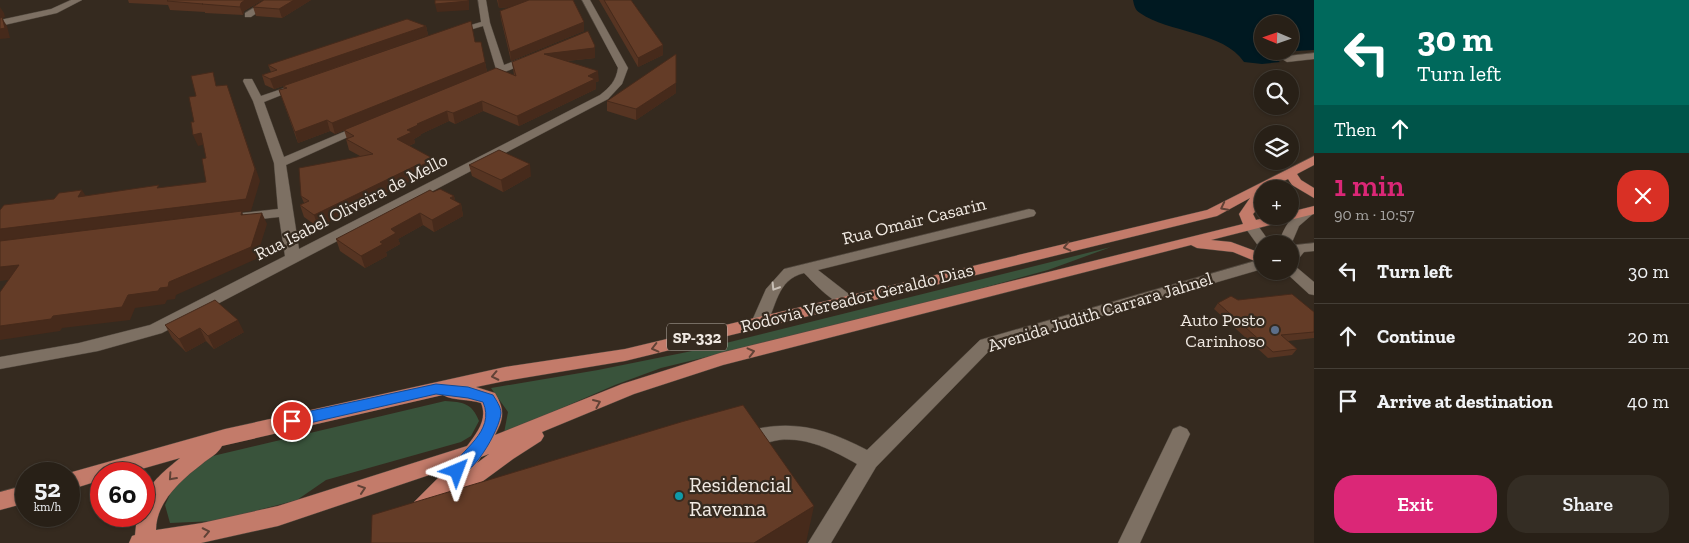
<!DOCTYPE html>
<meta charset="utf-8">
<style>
:root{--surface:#282017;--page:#342d24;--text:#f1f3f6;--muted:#a5a3a1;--line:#443e36;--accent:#db2777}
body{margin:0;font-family:"Zilla Slab",serif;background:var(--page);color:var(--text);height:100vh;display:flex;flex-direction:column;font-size:19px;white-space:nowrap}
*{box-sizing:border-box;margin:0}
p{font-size:16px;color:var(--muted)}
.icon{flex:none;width:28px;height:28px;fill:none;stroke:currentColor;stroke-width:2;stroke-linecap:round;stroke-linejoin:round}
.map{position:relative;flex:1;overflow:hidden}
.details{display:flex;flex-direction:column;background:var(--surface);width:375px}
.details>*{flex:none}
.top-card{background:#00695c;color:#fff;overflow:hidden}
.needle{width:32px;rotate:272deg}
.buttons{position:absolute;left:1254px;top:15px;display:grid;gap:10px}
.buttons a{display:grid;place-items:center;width:45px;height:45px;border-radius:50%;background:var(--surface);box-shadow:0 1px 4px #0004,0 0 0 1px var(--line);font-size:25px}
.speed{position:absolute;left:15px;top:462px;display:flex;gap:10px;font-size:25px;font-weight:700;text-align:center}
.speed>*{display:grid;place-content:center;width:65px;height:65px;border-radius:50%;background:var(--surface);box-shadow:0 1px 4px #0004,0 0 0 1px var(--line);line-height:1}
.speed small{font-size:12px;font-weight:400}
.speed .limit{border:8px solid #d22;background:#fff;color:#111}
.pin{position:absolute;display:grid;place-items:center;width:42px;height:42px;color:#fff;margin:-21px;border:2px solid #fff;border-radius:50%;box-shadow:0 1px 5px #0007}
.me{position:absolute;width:55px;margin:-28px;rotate:44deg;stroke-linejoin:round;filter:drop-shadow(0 0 4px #0008)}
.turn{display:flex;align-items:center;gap:18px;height:105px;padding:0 20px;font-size:22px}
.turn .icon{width:65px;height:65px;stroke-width:2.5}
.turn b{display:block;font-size:35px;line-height:42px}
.then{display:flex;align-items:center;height:48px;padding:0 20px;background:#0003;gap:10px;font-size:19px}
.round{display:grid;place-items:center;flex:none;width:52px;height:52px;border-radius:20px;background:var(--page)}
.headline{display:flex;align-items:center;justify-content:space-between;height:85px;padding:0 20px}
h1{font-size:30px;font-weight:600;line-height:38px;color:var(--accent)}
.button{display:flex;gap:10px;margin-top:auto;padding:10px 20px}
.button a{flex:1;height:58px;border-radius:20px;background:var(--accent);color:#fff;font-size:20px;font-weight:600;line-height:58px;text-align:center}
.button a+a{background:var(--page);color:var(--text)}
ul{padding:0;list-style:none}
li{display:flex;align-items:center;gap:15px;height:65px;padding:0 20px;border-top:1px solid var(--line)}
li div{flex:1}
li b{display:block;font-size:19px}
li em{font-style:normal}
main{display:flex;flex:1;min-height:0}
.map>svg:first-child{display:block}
.green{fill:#39533b}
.water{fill:#001921;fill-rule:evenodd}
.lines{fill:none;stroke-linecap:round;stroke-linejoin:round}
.minor-casing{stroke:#50473d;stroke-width:1}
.major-casing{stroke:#50473d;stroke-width:1}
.minor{fill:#7d7063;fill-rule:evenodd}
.major{fill:#c37b6a;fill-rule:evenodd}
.wall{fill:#563422}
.shaded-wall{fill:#462a1b}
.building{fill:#643c27;stroke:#462a1b}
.oneway{stroke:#604236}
.oneway2{stroke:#c8bfb6}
.route{fill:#1a73e8;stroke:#114b97}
.service-dot{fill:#5c6f8a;stroke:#352a1f;stroke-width:2}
.culture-dot{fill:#0f9aa8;stroke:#352a1f;stroke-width:2}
.labels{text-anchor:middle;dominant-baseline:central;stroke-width:4.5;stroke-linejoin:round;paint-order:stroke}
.shield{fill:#352a1f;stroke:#b9b0a8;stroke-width:1}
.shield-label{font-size:16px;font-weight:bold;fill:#f1eae3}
.street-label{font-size:18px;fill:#f1eae3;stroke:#352a1f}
.poi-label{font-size:18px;fill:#f1eae3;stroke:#352a1f;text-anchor:end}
.near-poi-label{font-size:21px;fill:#f1eae3;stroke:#352a1f;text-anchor:start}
</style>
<main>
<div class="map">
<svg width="1314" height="543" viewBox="0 0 1314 543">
<rect width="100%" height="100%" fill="#352a1f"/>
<path class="green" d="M1111 247 1048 270 932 302 661 368 615 385 504 433 508 412 491 388 598 370 702 349Z
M445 401C463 402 472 403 479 421L471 436 461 442 326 480 297 500 216 521 170 523 165 505 173 488 200 459Z"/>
<path class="water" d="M1133 0H1314V50L1275 52 1273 57 1280 62 1262 64 1244 62C1223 31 1168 33 1140 13 1135 10 1134 5 1133 0ZM1262 24H1290V51H1262Z"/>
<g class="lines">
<defs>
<path id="minor" d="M71 0H82L57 13 0 26V20L51 9Z
M266 0H276L251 17H245V13Z
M478 0H486L490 23 504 65 530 55 533 56V60L486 80H478V76L496 69 483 26 452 35 448 32 481 22Z
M582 0H590L628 68 622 84 608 99 162 333 98 351 0 369V357L79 343 150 325 285 256 279 217 242 221 235 217 242 213 278 209 274 163 253 101 243 81 244 79H252L261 96 299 83 304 86 264 102 284 157 360 125H368L370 127 286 165 299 249 600 95C610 87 616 81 618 68Z
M1314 53V59L1287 62 1282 59 1287 56Z
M1308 208 1313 209 1314 213 1299 226 1290 247V244H1278C1284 229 1291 212 1308 208Z
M1029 209 1034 210 1036 213 1034 216 818 270 854 298 856 302 854 306C838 310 815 284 804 273 776 280 777 307 765 327L759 329 753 327 751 323 766 289 784 269Z
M1251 222 1256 223 1271 244H1262V248L1259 247 1244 226Z
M1314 243V251L1304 252 1295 263 1290 264 1295 266 1314 282V295L1309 294 1284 271H1290V251L1295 245Z
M1262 259V269L992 348 876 467 831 543H808L857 464C832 450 808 437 779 440 766 442 750 450 737 446L734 440 737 434C787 418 821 426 867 450L980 340Z
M1180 426 1187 429 1190 434 1140 543H1118L1173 429Z"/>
<path id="major" d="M1314 156V165L1297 174 1301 180 1314 188V198L1292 185 1288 179 1268 189H1262V204L1253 214 1256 220 1272 216H1290V212L1314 206V214L1211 240 1231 242 1258 252 1262 254V264L1233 252 1197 248 1191 245 723 365 634 394 542 432 544 436 541 441 513 459 445 509 438 511 435 510 403 543H380L389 527 447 469 278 526 201 543H129L132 536 135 535 137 516H144C144 511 143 505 144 500 148 483 168 468 180 458L124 474H101V480L69 490V474H65L225 429 505 367 625 349 1207 210ZM1250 198 1239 214 1243 224 720 353 622 384 495 435C504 418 505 410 495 393L476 387 505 381 625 361 1217 216ZM443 395C453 401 469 399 481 403 488 419 477 433 467 446L278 506 202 523 156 530C156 502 181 480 202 464 209 458 218 454 222 446ZM489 454 477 463 481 457Z
M26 485V503L0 510V492Z"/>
</defs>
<use href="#minor" class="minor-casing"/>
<use href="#major" class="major-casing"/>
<use href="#minor" class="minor"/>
<use href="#major" class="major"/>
</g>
<path class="wall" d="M128 0H262L244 11 243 15 205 13V12L170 10 168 5 129 3Z
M264 0H311L282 18 256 16 253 7Z
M497 0H573L584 31 511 61 501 19 500 11 510 7 499 8Z
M599 0H631L663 45V55L638 67Z
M426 26 428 35 355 61 475 42 485 62 487 72 335 134 330 131 298 143 279 90 284 89 283 86 274 89 265 85 262 75 271 72 268 65Z
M595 56V58L567 61 599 81 596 82V89L519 126 483 111 455 124 449 121 421 134V135L414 139 415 143 409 146 434 159 437 170 423 177 420 176 318 227 304 217 300 205 304 203 301 196 360 156 349 150 346 139H347L344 130 514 75 512 62Z
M676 93 636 120 607 111V101Z
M469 165 531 176 503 192 472 176Z
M433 192 454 196 455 201 461 204 463 216 434 232 423 225 398 239 400 244 386 252 387 256 365 268 340 251 336 239Z
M1238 300 1314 312V338L1288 341 1297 349 1292 355 1268 358 1214 309 1218 303Z
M165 325 244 332 214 349 206 341 186 352 172 338Z"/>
<path class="shaded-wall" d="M245 0H262L244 11 243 15 240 7 241 3Z
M294 0H311L282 18 279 9Z
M469 0V10L437 12 435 4Z
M498 0H535V5L499 8Z
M0 7 4 13 5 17 2 18 7 26 10 38 0 39Z
M584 22V31L511 61 510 52Z
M426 26 428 35 274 89 270 79Z
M663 45V55L638 67V58Z
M595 46V58L545 63 544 54Z
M485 62 487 72 335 134 332 123Z
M598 71 599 81 596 82V89L519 126 517 116 588 76Z
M676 83V93L636 120V109Z
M227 85 260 181 251 211 242 212 247 223 0 242V229L246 199Z
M482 101 483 111 455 124 453 113Z
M447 111 449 121 421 134V135L414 139 415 143 399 150 397 139 407 130 417 124Z
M327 120 330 131 298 143 295 132Z
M201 133 206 144 198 146 193 135Z
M434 159 437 170 423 177 420 166Z
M530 164 531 176 503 192 501 180Z
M417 165 420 176 318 227 314 215Z
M82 190 89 201 78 197Z
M454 196 456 207 461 204 463 216 434 232 432 220 450 198Z
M262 213 267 224 256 259 176 295 175 299 167 300 165 304 135 308 130 320 62 328 60 331 0 340V326L53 316 128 295 160 288 169 282Z
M420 213 423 225 398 239 400 244 386 252 387 256 365 268 361 256 380 242 391 229Z
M19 265 28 277 0 281V267Z
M238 320 244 332 214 349 208 336Z
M200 328 206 341 186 352 179 339Z
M814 506 806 543H754Z"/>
<path class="building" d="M168 0H245L241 3 240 7 202 4H203L167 1Z
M264 0H294L279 9 253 7Z
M435 0H468V1L435 4Z
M529 0H573L584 22 510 52 500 11Z
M604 0H631L663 45 638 58Z
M2 17 5 28 0 29V18Z
M407 19 426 26 270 79 262 75 277 70 268 65Z
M471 21 475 42H481L485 62 332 123 327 120 295 132 279 90 287 88 283 86Z
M588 31 595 46 594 48 544 54 598 71 588 76 595 79 517 116 482 101 453 113 447 111 417 124 418 125 407 130 412 132 397 139 434 159 420 166 417 165 314 215 300 205 309 201 301 196 299 168 373 154 346 139 354 136 344 130 496 68 516 76 512 62Z
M676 54V83L636 109 607 101Z
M213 72 216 86 227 85 255 169 246 199 0 229V210L4 205 54 199 59 193 82 190 78 197 159 185 157 188 206 182 202 159 206 158 201 133 193 135 191 122H194L189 97 196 96 191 76Z
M499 150 530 164 501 180 469 165Z
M440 189 454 196 450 198 461 204 432 220 420 213 391 229 396 233 380 242 383 244 361 256 336 239 430 190 433 192Z
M242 211 241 215 262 213 251 247 169 282 168 287 160 288 158 291 128 295 122 307 53 316 51 319 0 326V292L19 265 0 267V241Z
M1292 294 1314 312V332L1281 335 1297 349 1273 352 1218 303 1231 296 1238 300Z
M215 300 238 320 208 336 200 328 179 339 165 325Z
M743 405 814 506 754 543H371L372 515 681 422Z"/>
<defs><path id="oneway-chevron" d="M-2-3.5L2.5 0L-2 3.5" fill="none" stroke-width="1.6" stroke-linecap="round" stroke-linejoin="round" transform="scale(1.25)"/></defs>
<g class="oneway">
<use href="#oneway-chevron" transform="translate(1224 207) rotate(153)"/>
<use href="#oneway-chevron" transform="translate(1067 247) rotate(167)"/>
<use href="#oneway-chevron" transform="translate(655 348) rotate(166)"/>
<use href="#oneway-chevron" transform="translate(751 352) rotate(-14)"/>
<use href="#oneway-chevron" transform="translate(495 376) rotate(168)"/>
<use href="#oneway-chevron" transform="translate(597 403) rotate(-23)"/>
<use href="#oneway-chevron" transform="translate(172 477) rotate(132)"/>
<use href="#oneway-chevron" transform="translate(362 489) rotate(-18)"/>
<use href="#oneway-chevron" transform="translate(206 532) rotate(-12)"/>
</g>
<use class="oneway2" href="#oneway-chevron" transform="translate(775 287) rotate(122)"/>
<path class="route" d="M436 384 468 387 493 395C496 400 501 407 501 413 500 429 471 482 452 476L449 471C460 450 496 432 483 402L468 398 436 394 292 427 287 425 284 421 287 417 292 415Z"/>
<circle class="service-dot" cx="1275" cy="330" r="5"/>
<circle class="culture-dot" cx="679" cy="496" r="5"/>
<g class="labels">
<rect class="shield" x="667" y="323.5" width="60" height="27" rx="4"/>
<g class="shield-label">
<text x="697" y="337">SP-332</text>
</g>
<g class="street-label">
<text transform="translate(351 207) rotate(-27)">Rua Isabel Oliveira de Mello</text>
<text transform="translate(914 221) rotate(-14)">Rua Omair Casarin</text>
<text transform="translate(857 298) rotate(-14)">Rodovia Vereador Geraldo Dias</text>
<text transform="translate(1100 312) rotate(-17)">Avenida Judith Carrara Jahnel</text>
</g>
<g class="poi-label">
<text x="1265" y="320">Auto Posto<tspan x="1265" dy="21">Carinhoso</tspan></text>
</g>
<g class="near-poi-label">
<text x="689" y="484">Residencial<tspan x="689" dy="24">Ravenna</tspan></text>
</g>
</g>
</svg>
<div class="buttons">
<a><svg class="needle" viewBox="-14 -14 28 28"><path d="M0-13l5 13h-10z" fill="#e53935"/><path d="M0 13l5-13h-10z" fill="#a5a3a1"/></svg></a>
<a><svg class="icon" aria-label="search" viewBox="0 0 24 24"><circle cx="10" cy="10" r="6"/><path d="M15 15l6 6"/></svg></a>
<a><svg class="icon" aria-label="layers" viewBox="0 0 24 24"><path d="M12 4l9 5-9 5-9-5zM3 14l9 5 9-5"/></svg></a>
<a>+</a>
<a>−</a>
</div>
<div class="speed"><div>52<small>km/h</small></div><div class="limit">60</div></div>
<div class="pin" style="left:292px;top:421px;background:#d93025"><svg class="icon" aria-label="arrive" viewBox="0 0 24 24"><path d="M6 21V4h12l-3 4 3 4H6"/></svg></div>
<svg class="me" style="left:457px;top:471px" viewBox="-20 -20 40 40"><path d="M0-17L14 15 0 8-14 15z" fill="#1a73e8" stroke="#fff" stroke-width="4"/></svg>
</div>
<section class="details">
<div class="top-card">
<div class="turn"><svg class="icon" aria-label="left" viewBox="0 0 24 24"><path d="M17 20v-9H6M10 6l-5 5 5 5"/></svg><div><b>30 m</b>Turn left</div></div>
<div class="then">Then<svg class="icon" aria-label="ahead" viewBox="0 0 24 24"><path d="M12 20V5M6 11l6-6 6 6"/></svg></div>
</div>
<div class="headline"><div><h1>1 min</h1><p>90 m · 10:57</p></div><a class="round" style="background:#d93025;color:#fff"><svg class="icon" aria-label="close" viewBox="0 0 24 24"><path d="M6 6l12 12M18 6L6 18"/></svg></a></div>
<ul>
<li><svg class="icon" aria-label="left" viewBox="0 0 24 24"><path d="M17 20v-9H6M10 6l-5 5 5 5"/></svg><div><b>Turn left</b></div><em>30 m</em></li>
<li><svg class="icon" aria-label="ahead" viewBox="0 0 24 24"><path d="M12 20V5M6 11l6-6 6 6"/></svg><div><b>Continue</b></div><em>20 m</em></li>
<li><svg class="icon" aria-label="arrive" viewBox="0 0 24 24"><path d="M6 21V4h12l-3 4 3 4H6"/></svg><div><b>Arrive at destination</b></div><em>40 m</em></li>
</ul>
<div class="button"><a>Exit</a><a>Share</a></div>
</section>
</main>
